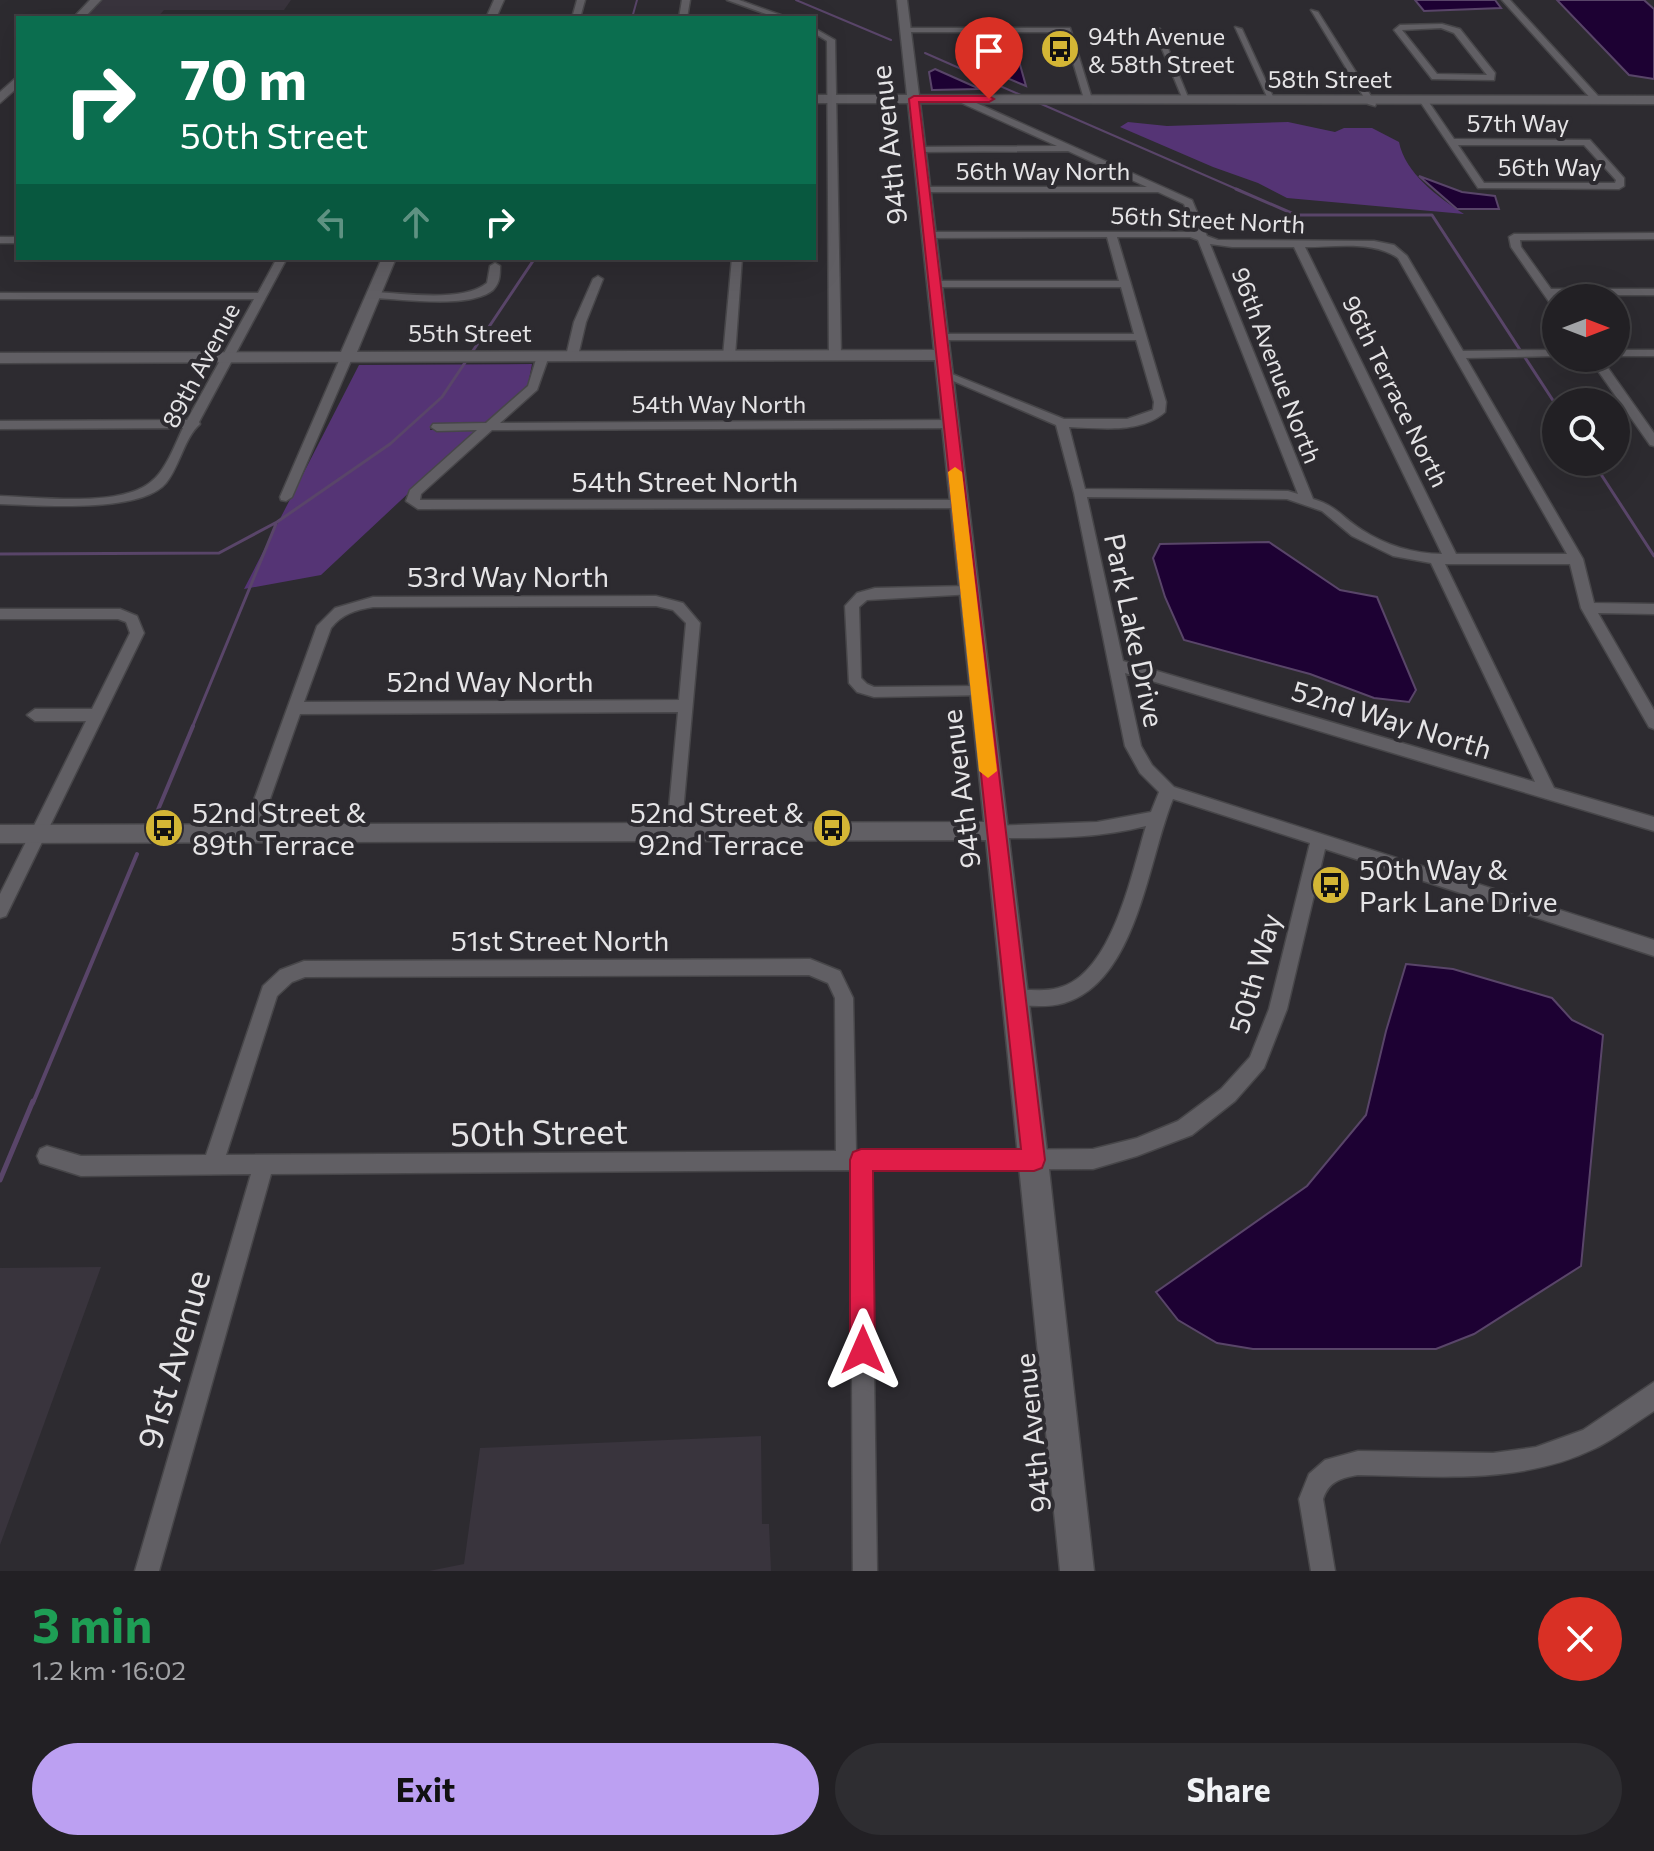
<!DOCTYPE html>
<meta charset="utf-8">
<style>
:root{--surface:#222024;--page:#2e2d31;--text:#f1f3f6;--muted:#a2a3a6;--line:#3f3e41;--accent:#bca0f2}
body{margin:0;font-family:Commissioner,sans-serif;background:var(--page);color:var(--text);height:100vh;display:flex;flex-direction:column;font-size:30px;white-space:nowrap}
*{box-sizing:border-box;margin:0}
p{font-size:26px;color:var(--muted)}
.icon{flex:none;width:44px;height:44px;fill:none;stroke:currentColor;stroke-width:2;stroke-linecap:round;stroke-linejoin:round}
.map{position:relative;height:1571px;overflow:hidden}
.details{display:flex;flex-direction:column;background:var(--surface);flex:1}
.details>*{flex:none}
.top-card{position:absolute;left:16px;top:16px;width:800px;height:244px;border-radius:0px;box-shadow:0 8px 32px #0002,0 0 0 2px var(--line);background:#0b6e4f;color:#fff;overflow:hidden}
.needle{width:52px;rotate:90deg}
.fabs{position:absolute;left:1542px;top:284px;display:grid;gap:16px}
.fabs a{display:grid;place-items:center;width:88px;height:88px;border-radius:50%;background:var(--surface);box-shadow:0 8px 32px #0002,0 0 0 2px var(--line);font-size:40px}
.pin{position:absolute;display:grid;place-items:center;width:68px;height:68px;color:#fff;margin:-82px -34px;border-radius:50% 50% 50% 0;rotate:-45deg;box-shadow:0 0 8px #0007}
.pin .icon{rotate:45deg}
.me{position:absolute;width:88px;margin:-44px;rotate:0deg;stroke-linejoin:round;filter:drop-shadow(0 0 6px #0008)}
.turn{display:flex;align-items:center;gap:28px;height:168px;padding:0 32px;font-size:36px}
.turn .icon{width:104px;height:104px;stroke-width:2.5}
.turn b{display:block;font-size:56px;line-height:68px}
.lanes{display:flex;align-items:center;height:76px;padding:0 32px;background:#0003;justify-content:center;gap:40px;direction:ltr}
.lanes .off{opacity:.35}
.round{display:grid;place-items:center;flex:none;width:84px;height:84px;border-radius:42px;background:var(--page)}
.summary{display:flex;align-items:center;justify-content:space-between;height:136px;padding:0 32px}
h1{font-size:48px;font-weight:700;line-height:60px;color:#1e9e55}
.button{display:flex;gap:16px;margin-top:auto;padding:16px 32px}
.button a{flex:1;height:92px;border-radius:48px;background:var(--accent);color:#111;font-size:32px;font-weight:700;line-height:92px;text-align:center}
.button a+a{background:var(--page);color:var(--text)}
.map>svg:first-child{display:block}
.built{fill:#39343d}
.green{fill:#553475}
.water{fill:#1d0133;stroke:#594569;stroke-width:2}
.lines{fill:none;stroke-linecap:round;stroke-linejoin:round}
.stream-far3{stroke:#594569;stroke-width:2}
.stream-far2{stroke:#594569;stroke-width:3}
.stream-far1{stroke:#594569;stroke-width:4}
.stream{stroke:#594569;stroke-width:5}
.street-casing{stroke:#474649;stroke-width:3}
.secondary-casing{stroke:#474649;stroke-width:3}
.street{fill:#615f64;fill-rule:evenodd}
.secondary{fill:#615f64;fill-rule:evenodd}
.route{fill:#e11d48;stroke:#92132f;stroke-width:2}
.slow{fill:#f59e0b}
.labels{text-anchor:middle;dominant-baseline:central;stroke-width:8;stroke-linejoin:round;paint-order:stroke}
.far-poi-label{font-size:24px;fill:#e5e4e6;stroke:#2d2b30;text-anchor:start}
.far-street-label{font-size:24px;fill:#e5e4e6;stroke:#2d2b30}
.street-label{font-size:28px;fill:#e5e4e6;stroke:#2d2b30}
.poi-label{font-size:28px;fill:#e5e4e6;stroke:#2d2b30;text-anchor:start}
.near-street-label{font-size:34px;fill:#e5e4e6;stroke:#2d2b30}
</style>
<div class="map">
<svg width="1654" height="1571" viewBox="0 0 1654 1571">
<rect width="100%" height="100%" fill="#2d2b30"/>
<path class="built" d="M101 0H291L284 10H164L157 18H83Z
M101 1267 0 1545V1268Z
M761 1436 762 1524H769L771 1571H429L464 1564 480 1448Z"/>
<path class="green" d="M1128 122 1167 126 1288 122 1335 132 1344 128H1372L1399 142C1405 173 1438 197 1464 214L1287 198 1258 183 1213 167 1120 127Z
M532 364 528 385 485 423 432 424 430 430 477 429 321 575 244 589 359 365Z"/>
<path class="water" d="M1415 0H1495L1501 8 1424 11Z
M1557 0H1644L1654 9V79L1629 75Z
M967 54H1017L1026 86 973 64Z
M935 69 980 89 932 90 929 72Z
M1419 176 1462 192 1495 196 1499 209H1457Z
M1269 542 1340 590 1377 597 1416 690 1409 702 1374 698 1310 674 1184 640 1165 597 1153 558 1160 544Z
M1406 964 1453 969 1552 998 1572 1020 1603 1035 1581 1266 1474 1334 1436 1349H1253L1217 1343 1178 1320 1156 1292 1307 1186 1366 1115 1386 1031Z"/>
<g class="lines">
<path class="stream-far3" d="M796 0 891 40
M632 18 637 0
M925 53 1023 96
M1039 103 1241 191"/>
<path class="stream-far2" d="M1236 189 1296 215H1432L1556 405
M1593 462 1654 556
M0 554 219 553 277 522 390 444 442 397 535 258
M192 728 276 524"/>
<path class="stream-far1" d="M155 817 193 726
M33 1103 137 854"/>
<path class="stream" d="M0 1180 33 1101"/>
<defs>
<path id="street" d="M577 0H585L580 18H572Z
M682 0H690L687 18H679Z
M727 0H739L789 18H777Z
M1502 0H1510L1599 97V101H1593Z
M1311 10 1318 12 1376 104 1375 106 1368 104Z
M1442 24 1460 29 1495 73 1494 80 1432 79 1394 30 1400 25ZM1441 28 1454 33 1487 75 1437 74 1402 30Z
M1153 27 1160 29 1190 102 1183 100Z
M1235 27 1242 29 1275 101 1268 99Z
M814 28 835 40 841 356 835 359 829 356 827 41 814 33Z
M906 28H1070L1092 99 1088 102 1084 99 1064 32H903Z
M957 97H963L1192 200 1207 236 1218 240 1374 241 1394 245 1407 256 1463 351 1556 350V356L1466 358 1583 559 1594 603 1654 604V614L1598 613 1654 710V729L1649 727 1581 608 1570 564H1445L1554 788 1654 817V831L1125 673 1141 746 1152 765 1174 787 1654 940V956L1325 849 1287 1009 1264 1068 1235 1101 1192 1135 1137 1156 1093 1169 871 1170 877 1571H853L851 1170 271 1174 159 1571H135L251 1174 81 1176 40 1163 37 1156 40 1149 47 1146 81 1156 206 1155 263 986 280 970 304 961 810 959 840 971 853 998 856 1151 1093 1149 1137 1138 1178 1121 1221 1089 1250 1057 1269 1009 1310 843 1173 799C1148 859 1137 982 1064 1003 1048 1008 1031 1005 1015 1006L1009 1004 1006 998 1009 992 1015 990C1029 989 1044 992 1058 988 1112 975 1132 872 1146 826 1097 839 1045 838 995 838L989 836 987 831 989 826 1097 822 1151 812 1159 792 1140 773 1125 746 1074 493 1056 425 937 374 947 372 1064 419H1127L1153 410 1154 402 1136 340H940L934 337 940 334H1134L1121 287H934L929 284 934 281H1119L1107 237 928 238 923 235 928 232H1195L1184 204 1158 192H921L919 190 924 187H1147L1068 151 916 152V148L919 147 1057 146 957 101ZM1117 237H1190L1198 240 1298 494 1288 491 1085 489 1069 427C1099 428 1141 434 1165 412L1166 402ZM1210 244 1232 247H1294L1442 554C1414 554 1385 545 1362 530 1341 517 1339 507 1313 499ZM1305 247C1334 247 1373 240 1398 258L1567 554H1456ZM1087 497 1287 499 1322 511 1352 536 1393 556 1431 563 1535 782 1123 661ZM809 975 828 983 835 998 836 1151 226 1155 277 996 292 982 305 977Z
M1423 97 1426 98 1454 139 1590 140 1624 178V186L1619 189 1478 188 1419 100ZM1458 145H1584L1616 180 1615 183H1484Z
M1654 233V239L1520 240 1521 247 1551 289H1654V295H1555L1556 307 1552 306 1511 247 1509 237 1514 234Z
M0 237H18V243H0Z
M277 258H287L199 422 200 424C184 438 180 466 166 483 140 514 38 505 0 504V496C39 497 122 508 152 481 166 470 175 444 183 428L0 429V421L187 420 254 299H0V293H258Z
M732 258H742L735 356 729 359 723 356Z
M495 263 500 266C500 275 500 283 493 290 470 309 402 299 373 298L368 295 373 292C403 293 463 303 487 283L490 266Z
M598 276 603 279 586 322 578 356 568 358 566 356 574 322 593 279Z
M1616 350H1654V356H1616Z
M347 353 353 356 292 497 286 501 281 500 280 497 341 356Z
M543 353 549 356 537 390 500 423 949 420 955 424 949 428 492 430 421 494 420 500H959L966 504 959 508 418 509 406 501 410 490 477 430 437 431 431 427 433 424 486 423 528 386 537 356Z
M1589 358H1601L1654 433V446L1650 445Z
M968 586 973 588 975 591 973 594 867 600 859 607 861 678 867 684 874 687 979 686 984 687 987 691 984 695 874 697 857 692 849 683 845 606 857 593 875 588Z
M656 596 683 603 700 623 681 835H669L667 830 678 712 300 714 258 833 256 838H244L242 833 317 626 335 608 373 597ZM656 606 673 610 686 623 679 700 304 702 331 628C342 614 355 610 373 607Z
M0 609H120L137 616 144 633 6 916 0 918V894L86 721H35L27 715 35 709H92L130 633 126 622 118 619H0Z
M1654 1382V1411C1635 1423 1616 1438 1596 1448 1521 1485 1439 1476 1358 1475 1341 1478 1329 1481 1323 1499L1335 1571H1311L1299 1499 1309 1474 1325 1460 1358 1451 1493 1453 1536 1447 1583 1430Z"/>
<path id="secondary" d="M90 0H101L84 18H73Z
M494 0H504L496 18H486Z
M897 0H907L919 95 1654 96V104L920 103 1048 1160 1094 1571H1060L986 840 0 843V825L984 822 935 360 0 363V353L341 352 382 258H396L357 352 934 350 908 103H814V95H907Z
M18 76V87L0 103V92Z"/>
</defs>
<use href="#street" class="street-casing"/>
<use href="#secondary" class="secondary-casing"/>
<use href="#street" class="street"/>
<use href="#secondary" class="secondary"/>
</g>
<path class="route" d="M914 96H989L994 99 989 102H919L1045 1160 1042 1168 1034 1171H873L875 1350 872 1358 863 1362 854 1358 850 1350V1160L853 1152 861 1149H1021L909 99Z"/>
<path class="slow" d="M955 467 962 472 997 771 988 778 979 771 948 472Z"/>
<defs>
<symbol id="bus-disc" viewBox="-11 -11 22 22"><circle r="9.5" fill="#d4b635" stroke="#2d2b30"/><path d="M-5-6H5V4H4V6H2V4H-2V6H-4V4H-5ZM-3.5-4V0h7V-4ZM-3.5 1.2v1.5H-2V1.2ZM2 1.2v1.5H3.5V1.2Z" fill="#111"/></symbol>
</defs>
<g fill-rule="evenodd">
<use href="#bus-disc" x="1038" y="27" width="44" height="44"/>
<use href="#bus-disc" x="142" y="806" width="44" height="44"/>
<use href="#bus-disc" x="810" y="806" width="44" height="44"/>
<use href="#bus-disc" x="1309" y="863" width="44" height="44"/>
</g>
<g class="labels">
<g class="far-poi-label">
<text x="1088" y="35">94th Avenue<tspan x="1088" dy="28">&amp; 58th Street</tspan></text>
</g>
<g class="far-street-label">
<text x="1330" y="78">58th Street</text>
<text x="1518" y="122">57th Way</text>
<text x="1550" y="166">56th Way</text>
<text x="1043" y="170">56th Way North</text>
<text transform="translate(1208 219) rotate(3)">56th Street North</text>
<text x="470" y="332">55th Street</text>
<text transform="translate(200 365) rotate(-62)">89th Avenue</text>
<text transform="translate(1277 365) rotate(69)">96th Avenue North</text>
<text transform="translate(1396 391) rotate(64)">96th Terrace North</text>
<text x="719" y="403">54th Way North</text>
</g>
<g class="street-label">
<text transform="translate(888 145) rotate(-96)">94th Avenue</text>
<text x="685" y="481">54th Street North</text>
<text x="508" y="576">53rd Way North</text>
<text transform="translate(1135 630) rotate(78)">Park Lake Drive</text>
<text x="490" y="681">52nd Way North</text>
<text transform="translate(1392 719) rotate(17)">52nd Way North</text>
<text transform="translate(960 789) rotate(-97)">94th Avenue</text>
<text x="560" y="940">51st Street North</text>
<text transform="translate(1254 973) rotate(-74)">50th Way</text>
<text transform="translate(1032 1433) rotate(-96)">94th Avenue</text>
</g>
<g class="poi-label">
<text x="192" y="812">52nd Street &amp;<tspan x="192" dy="32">89th Terrace</tspan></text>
<text x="804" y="812" text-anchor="end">52nd Street &amp;<tspan x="804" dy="32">92nd Terrace</tspan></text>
<text x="1359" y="869">50th Way &amp;<tspan x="1359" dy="32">Park Lane Drive</tspan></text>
</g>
<g class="near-street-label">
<text transform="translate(539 1131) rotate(-1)">50th Street</text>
<text transform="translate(172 1359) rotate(-74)">91st Avenue</text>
</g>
</g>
</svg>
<div class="fabs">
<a><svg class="needle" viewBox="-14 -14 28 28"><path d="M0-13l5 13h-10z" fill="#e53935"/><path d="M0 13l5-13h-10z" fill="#a2a3a6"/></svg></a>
<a><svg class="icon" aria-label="search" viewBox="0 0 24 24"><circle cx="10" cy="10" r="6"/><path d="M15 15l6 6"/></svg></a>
</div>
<div class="pin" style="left:989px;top:99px;background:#d93025"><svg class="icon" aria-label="arrive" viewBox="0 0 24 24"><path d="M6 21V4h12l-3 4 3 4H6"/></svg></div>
<svg class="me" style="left:863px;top:1350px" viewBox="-20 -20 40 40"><path d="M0-17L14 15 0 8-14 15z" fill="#e11d48" stroke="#fff" stroke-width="4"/></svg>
<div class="top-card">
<div class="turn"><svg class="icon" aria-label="right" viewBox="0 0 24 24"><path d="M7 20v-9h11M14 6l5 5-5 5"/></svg><div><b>70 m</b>50th Street</div></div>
<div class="lanes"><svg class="icon off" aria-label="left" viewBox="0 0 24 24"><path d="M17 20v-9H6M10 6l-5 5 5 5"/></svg><svg class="icon off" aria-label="ahead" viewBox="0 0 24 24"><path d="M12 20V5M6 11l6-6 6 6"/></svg><svg class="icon" aria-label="right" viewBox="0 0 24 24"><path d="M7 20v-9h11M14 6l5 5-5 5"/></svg></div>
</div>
</div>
<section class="details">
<div class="summary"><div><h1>3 min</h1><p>1.2 km · 16:02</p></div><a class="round" style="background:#d93025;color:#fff"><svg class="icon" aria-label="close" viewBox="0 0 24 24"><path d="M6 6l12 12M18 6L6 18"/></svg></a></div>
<div class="button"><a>Exit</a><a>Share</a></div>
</section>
